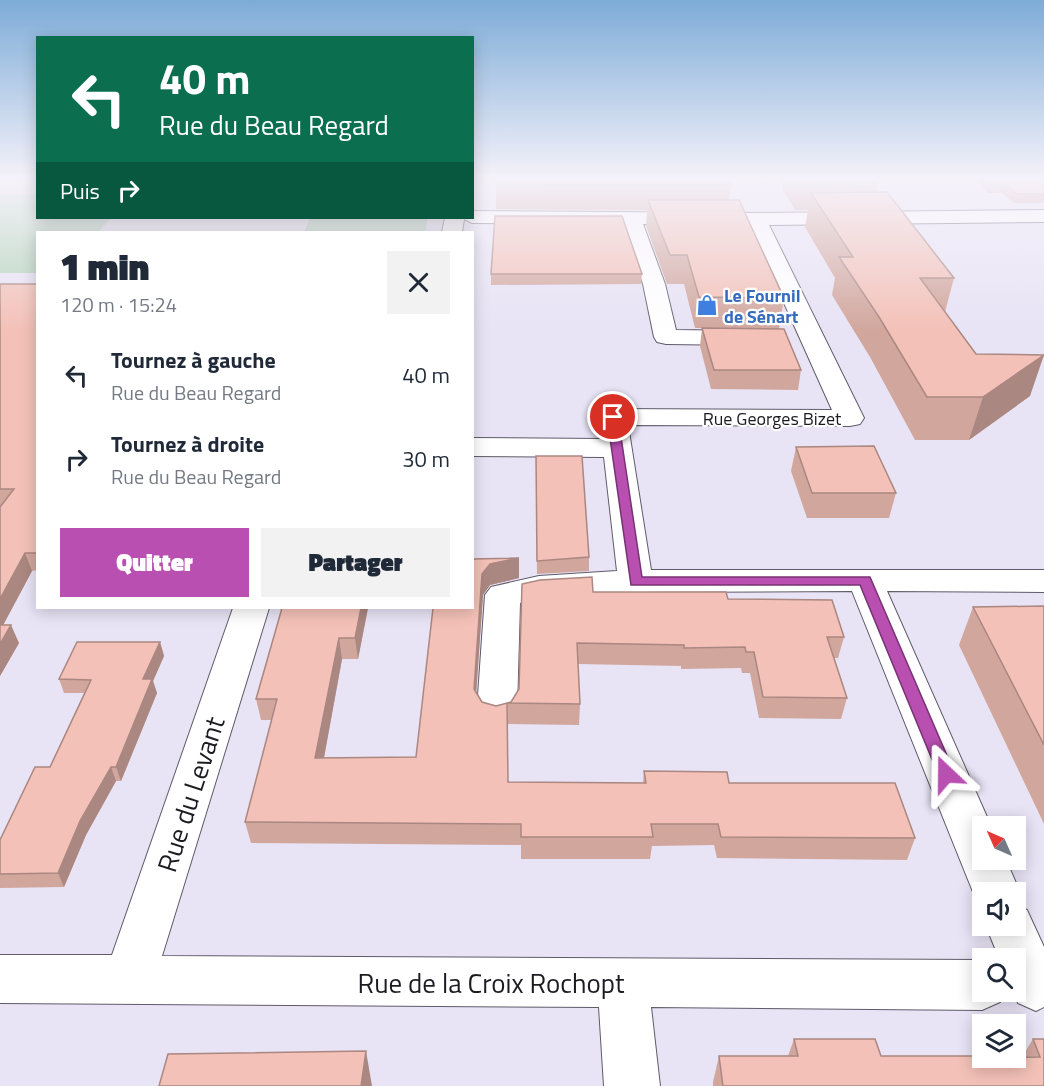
<!DOCTYPE html>
<html lang="fr">
<meta charset="utf-8">
<style>
:root{--surface:#fff;--page:#f2f2f3;--text:#1f2937;--muted:#747a83;--accent:#b84fb1}
body{margin:0;font-family:"Titillium Web",sans-serif;background:var(--page);color:var(--text);height:100vh;display:flex;flex-direction:column;font-size:22px;white-space:nowrap}
*{box-sizing:border-box;margin:0}
p{font-size:20px;color:var(--muted)}
.icon{flex:none;width:33px;height:33px;fill:none;stroke:currentColor;stroke-width:2;stroke-linecap:round;stroke-linejoin:round}
.map{position:relative;flex:1;overflow:hidden}
.panel{position:absolute;left:36px;top:231px;width:438px;height:378px;display:flex;flex-direction:column;background:var(--surface);border-radius:0px;box-shadow:0 3px 15px #0003}
.panel>*{flex:none}
.top-card{position:absolute;left:36px;top:36px;width:438px;height:183px;border-radius:0px;box-shadow:0 3px 15px #0003;background:#0b6e4f;color:#fff;overflow:hidden}
.needle{width:39px;rotate:315deg}
.controls{position:absolute;left:972px;top:816px;display:grid;gap:12px}
.controls a{display:grid;place-items:center;width:54px;height:54px;border-radius:0px;background:var(--surface);box-shadow:0 3px 15px #0003;font-size:30px}
.pin{position:absolute;display:grid;place-items:center;width:51px;height:51px;color:#fff;margin:-26px;border:3px solid #fff;border-radius:50%;box-shadow:0 2px 6px #0007}
.me{position:absolute;width:66px;margin:-33px;rotate:337deg;stroke-linejoin:round;filter:drop-shadow(0 0 4px #0008)}
.turn{display:flex;align-items:center;gap:21px;height:126px;padding:0 24px;font-size:27px}
.turn .icon{width:78px;height:78px;stroke-width:2.5}
.turn b{display:block;font-size:42px;line-height:51px}
.then{display:flex;align-items:center;height:57px;padding:0 24px;background:#0003;gap:12px;font-size:22px}
.round{display:grid;place-items:center;flex:none;width:63px;height:63px;border-radius:0px;background:var(--page)}
.headline{display:flex;align-items:center;justify-content:space-between;height:102px;padding:0 24px}
h1{font-size:36px;font-weight:800;line-height:45px}
.primary-button{display:flex;gap:12px;margin-top:auto;padding:12px 24px}
.primary-button a{flex:1;height:69px;border-radius:0px;background:var(--accent);color:#fff;font-size:24px;font-weight:800;line-height:69px;text-align:center}
.primary-button a+a{background:var(--page);color:var(--text)}
ul{padding:0;list-style:none}
li{display:flex;align-items:center;gap:18px;height:84px;padding:0 24px}
li div{flex:1}
li b{display:block;font-size:22px}
li em{font-style:normal}
.map>svg:first-child{display:block}
.education{fill:#edd5df}
.green{fill:#b4d3ba}
.lines{fill:none;stroke-linecap:round;stroke-linejoin:round}
.minor-casing{stroke:#5f5b69;stroke-width:2}
.minor{fill:#fff;fill-rule:evenodd}
.wall{fill:#d1a69d}
.shaded-wall{fill:#aa8780}
.building{fill:#f3c1b7;stroke:#aa8780;stroke-width:1.5}
.route{fill:#b84fb1;stroke:#783373;stroke-width:1.5}
.labels{text-anchor:middle;dominant-baseline:central;stroke-width:4.5;stroke-linejoin:round;paint-order:stroke}
.far-shop-label{font-size:18px;font-weight:bold;fill:#366cbe;stroke:#fff;text-anchor:start}
.far-street-label{font-size:18px;fill:#1d1b22;stroke:#fff}
.near-street-label{font-size:27px;fill:#1d1b22;stroke:#fff}
</style>
<div class="map">
<svg width="1044" height="1086" viewBox="0 0 1044 1086">
<rect width="100%" height="100%" fill="#e8e3f5"/>
<path class="education" d="M0 179H37V194L0 195Z"/>
<path class="green" d="M37 194 38 218H111L98 232H38L37 273H0V195Z
M310 218H428L425 232H304Z"/>
<g class="lines">
<defs>
<path id="minor" d="M1044 210V222L769 225 864 418 860 424 850 426 628 425 651 570H1044V592L887 591 991 826H982V860H1006L1020 892 1016 901V892H982V908L979 907 852 591 636 592 539 598 520 603 517 710 511 721 497 725 483 721 477 710 485 595 491 587 539 576 617 571 604 457 472 456V438L602 439 599 417 603 411 613 409 832 410 749 225 643 224 665 284 676 330 745 331 754 333 757 338 754 343 745 345 666 344 657 342 654 337 643 284 623 224 472 223 464 219 462 232H442L445 218H472V211L756 213Z
M233 608H269L162 956 982 960V992H1005L1000 1002 982 1010 651 1007 660 1086H604L599 1007 0 1003V955H112Z
M1016 906 1027 910 1044 947V1007L1036 1011 1018 1003 1013 992H1016V958H999L986 926H1016Z"/>
</defs>
<use href="#minor" class="minor-casing"/>
<use href="#minor" class="minor"/>
</g>
<path class="wall" d="M783 179H879L877 192 954 278 945 312 976 354 1030 396 969 440H915L870 357 832 295 835 278 805 227 808 210H795L782 188Z
M975 179H1044V203H1014L1002 193H988Z
M496 184 731 185 729 200 784 298 779 329 801 370 798 390 711 389 700 346 702 328 776 329 695 328 684 284H667L646 226 647 210 496 209Z
M491 274H642L641 284 491 285Z
M0 284H38V570L32 571 3 625 19 643 0 676 1 506H0Z
M796 447 896 493 889 518H807L791 471Z
M536 456 589 557V571L537 574Z
M472 559 519 578 490 585 483 595 476 692 482 702 496 706 511 702 593 592 728 599 844 637 838 658H834L847 698 841 719 759 718 750 673H742L741 668 681 669V666L578 664 580 704 579 725 508 724V782L643 783 644 771 729 783 915 838 907 860 717 858 714 845 652 846 650 859H521V845L251 843 245 822 272 720H261L256 699 368 608 358 659H342L324 758 416 757Z
M1044 606V824L959 645 973 607Z
M160 642 164 656 153 681 157 693 121 781H116L86 835 64 887 0 888V840L50 767 84 693H64L59 679Z
M794 1039 881 1056 1022 1057 1033 1039H1044V1086H713V1082L719 1056H788Z"/>
<path class="shaded-wall" d="M1044 355 1030 396 969 440 983 397Z
M25 553 32 571 0 631V599Z
M519 558V578L490 585 483 595 475 710 474 689 482 574 490 564Z
M361 608H368L358 659 355 638Z
M11 625 19 643 0 676V644Z
M339 638 342 659 320 779 315 758Z
M160 642 164 656 153 681 157 693 121 781 116 767 143 679Z
M111 767 116 781 86 835 64 887 58 873 80 821Z
M366 1051 372 1086H361Z"/>
<path class="building" d="M496 179H728L731 185 496 184Z
M796 179H870L873 183 799 184Z
M986 179H1044V194H1017L1005 184H991Z
M887 192 954 278H920L976 354 1044 355 983 397H927L879 317 839 257H853L811 193Z
M648 200H739L784 298 699 297 687 255H670Z
M495 216H622L642 274H491Z
M0 284H38V553H25L0 599V507L14 489H0Z
M702 328 784 329 801 370H714Z
M874 446 896 493H812L796 447Z
M536 456H582L589 557 537 561Z
M519 558 490 564 482 574 474 689 482 702 496 706 511 702 519 689 522 584 540 580 592 577 593 592H726L728 599 832 600 844 637H827L847 698 763 697 754 652H746L745 647 684 648V645L577 643 580 704 507 703 508 782 646 783 644 771 727 772 729 783H895L915 838 721 837 718 824H651L653 837H521V824L245 822 277 699H256L282 608H361L355 638H339L315 758 416 757 433 608H472V559Z
M1044 606V745L973 607Z
M0 625H11L0 644Z
M77 642H160L143 679H152L116 767H111L80 821 58 873 0 874V840L35 767H50L91 680 59 679Z
M794 1039H875L881 1056H982V1058L1040 1057 1033 1039H1044V1086H723L719 1056H798Z
M366 1051 361 1086H159L168 1054Z"/>
<linearGradient id="sky" x2="0" y2="1"><stop stop-color="#7dacd8"/><stop offset="0.54" stop-color="#f5f2fa"/><stop offset="1" stop-color="#f5f2fa" stop-opacity="0"/></linearGradient>
<rect width="1044" height="331" fill="url(#sky)"/>
<path class="route" d="M613 413 618 417 642 577H870L955 774 953 778 946 781 940 778 938 774 860 585H631L607 417Z"/>
<defs>
<symbol id="shop-bare" viewBox="-9 -9 18 18"><path d="M-5-2.5h2.3a2.7 3.5 0 0 1 5.4 0H5L5.5 6h-11ZM-1.5-2.5h3a1.5 2.3 0 0 0-3 0Z" fill="#3f7fe0" stroke="#fff" stroke-width="2.5" paint-order="stroke"/></symbol>
</defs>
<g fill-rule="evenodd">
<use href="#shop-bare" x="692" y="290" width="30" height="30"/>
</g>
<g class="labels">
<g class="far-shop-label">
<text x="724" y="295">Le Fournil<tspan x="724" dy="21">de Sénart</tspan></text>
</g>
<g class="far-street-label">
<text x="772" y="418">Rue Georges Bizet</text>
</g>
<g class="near-street-label">
<text transform="translate(190 794) rotate(-72)">Rue du Levant</text>
<text x="491" y="982">Rue de la Croix Rochopt</text>
</g>
</g>
</svg>
<div class="controls">
<a><svg class="needle" viewBox="-14 -14 28 28"><path d="M0-13l5 13h-10z" fill="#e53935"/><path d="M0 13l5-13h-10z" fill="#747a83"/></svg></a>
<a><svg class="icon" aria-label="sound" viewBox="0 0 24 24"><path d="M4 9h4l5-4v14l-5-4H4zM17 9q2 3 0 6"/></svg></a>
<a><svg class="icon" aria-label="search" viewBox="0 0 24 24"><circle cx="10" cy="10" r="6"/><path d="M15 15l6 6"/></svg></a>
<a><svg class="icon" aria-label="layers" viewBox="0 0 24 24"><path d="M12 4l9 5-9 5-9-5zM3 14l9 5 9-5"/></svg></a>
</div>
<div class="pin" style="left:613px;top:417px;background:#d93025"><svg class="icon" aria-label="arrive" viewBox="0 0 24 24"><path d="M6 21V4h12l-3 4 3 4H6"/></svg></div>
<svg class="me" style="left:946px;top:774px" viewBox="-20 -20 40 40"><path d="M0-17L14 15 0 8-14 15z" fill="#b84fb1" stroke="#fff" stroke-width="4"/></svg>
<div class="top-card">
<div class="turn"><svg class="icon" aria-label="left" viewBox="0 0 24 24"><path d="M17 20v-9H6M10 6l-5 5 5 5"/></svg><div><b>40 m</b>Rue du Beau Regard</div></div>
<div class="then">Puis<svg class="icon" aria-label="right" viewBox="0 0 24 24"><path d="M7 20v-9h11M14 6l5 5-5 5"/></svg></div>
</div>
<section class="panel">
<div class="headline"><div><h1>1 min</h1><p>120 m · 15:24</p></div><a class="round"><svg class="icon" aria-label="close" viewBox="0 0 24 24"><path d="M6 6l12 12M18 6L6 18"/></svg></a></div>
<ul>
<li><svg class="icon" aria-label="left" viewBox="0 0 24 24"><path d="M17 20v-9H6M10 6l-5 5 5 5"/></svg><div><b>Tournez à gauche</b><p>Rue du Beau Regard</p></div><em>40 m</em></li>
<li><svg class="icon" aria-label="right" viewBox="0 0 24 24"><path d="M7 20v-9h11M14 6l5 5-5 5"/></svg><div><b>Tournez à droite</b><p>Rue du Beau Regard</p></div><em>30 m</em></li>
</ul>
<div class="primary-button"><a>Quitter</a><a>Partager</a></div>
</section>
</div>
